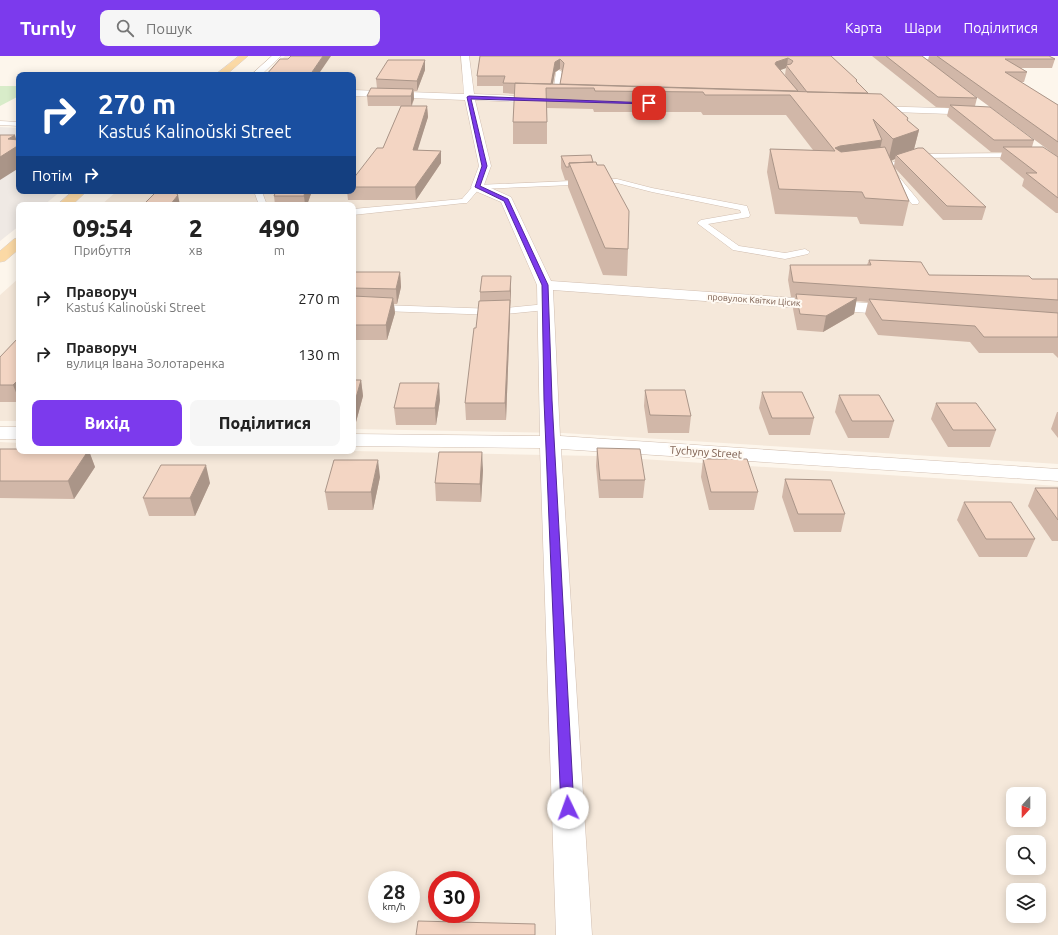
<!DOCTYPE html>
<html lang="uk">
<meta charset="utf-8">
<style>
:root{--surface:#fff;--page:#f6f6f6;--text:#222;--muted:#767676;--accent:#7c3aed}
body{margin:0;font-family:Ubuntu,sans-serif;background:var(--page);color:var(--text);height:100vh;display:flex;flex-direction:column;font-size:15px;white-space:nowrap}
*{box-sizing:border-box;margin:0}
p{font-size:13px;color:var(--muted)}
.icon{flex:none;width:22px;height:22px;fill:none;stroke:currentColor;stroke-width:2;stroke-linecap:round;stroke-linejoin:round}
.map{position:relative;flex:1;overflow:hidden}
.panel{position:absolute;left:16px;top:146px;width:340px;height:252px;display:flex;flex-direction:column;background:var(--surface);border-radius:8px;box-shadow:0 2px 10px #0003}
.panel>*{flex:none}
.top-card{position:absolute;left:16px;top:16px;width:340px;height:122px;border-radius:8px;box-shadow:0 2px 10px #0003;background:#1a4fa0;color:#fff;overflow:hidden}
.needle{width:26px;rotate:201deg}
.fabs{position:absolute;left:1006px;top:731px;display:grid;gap:8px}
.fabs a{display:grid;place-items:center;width:40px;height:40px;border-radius:8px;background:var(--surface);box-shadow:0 2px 10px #0003;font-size:20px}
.speed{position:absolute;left:368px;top:815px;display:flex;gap:8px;font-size:20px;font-weight:700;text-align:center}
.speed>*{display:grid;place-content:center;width:52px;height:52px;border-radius:50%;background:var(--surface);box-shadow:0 2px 10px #0003;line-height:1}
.speed small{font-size:10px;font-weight:400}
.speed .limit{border:6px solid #d22;background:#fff;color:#111}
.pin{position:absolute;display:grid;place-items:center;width:34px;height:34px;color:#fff;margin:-17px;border-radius:8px;box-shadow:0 2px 6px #0006}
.me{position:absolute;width:44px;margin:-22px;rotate:357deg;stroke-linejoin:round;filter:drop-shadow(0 0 3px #0008)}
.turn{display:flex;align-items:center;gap:14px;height:84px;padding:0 16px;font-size:18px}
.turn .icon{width:52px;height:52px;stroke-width:2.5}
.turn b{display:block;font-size:28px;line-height:34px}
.then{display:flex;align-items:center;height:38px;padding:0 16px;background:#0003;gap:8px;font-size:15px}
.eta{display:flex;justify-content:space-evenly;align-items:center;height:68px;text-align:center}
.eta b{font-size:24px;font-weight:800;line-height:28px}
.action{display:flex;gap:8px;margin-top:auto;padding:8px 16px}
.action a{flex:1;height:46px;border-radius:8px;background:var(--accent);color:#fff;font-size:16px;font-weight:800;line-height:46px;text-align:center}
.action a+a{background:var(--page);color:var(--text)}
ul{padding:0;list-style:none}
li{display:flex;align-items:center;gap:12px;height:56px;padding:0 16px}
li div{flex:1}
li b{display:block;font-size:15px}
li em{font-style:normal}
header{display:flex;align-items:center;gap:24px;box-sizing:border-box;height:56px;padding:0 20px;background:var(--accent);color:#fff}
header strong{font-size:19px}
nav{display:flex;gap:22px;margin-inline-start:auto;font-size:14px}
.search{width:280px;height:36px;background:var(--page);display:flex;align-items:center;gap:10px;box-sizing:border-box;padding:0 14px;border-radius:8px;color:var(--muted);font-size:15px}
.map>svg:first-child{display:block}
.residential{fill:#f5e8da;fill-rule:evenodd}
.industrial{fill:#efe9e4}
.green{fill:#d8ecc9}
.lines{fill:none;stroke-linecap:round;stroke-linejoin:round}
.service-casing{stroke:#d1beb0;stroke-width:1}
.minor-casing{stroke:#d1beb0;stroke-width:1}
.primary-casing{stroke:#dad1cd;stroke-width:1}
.service{fill:#fff;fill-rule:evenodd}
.minor{fill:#fff;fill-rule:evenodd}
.primary{fill:#fbd9a5;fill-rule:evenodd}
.wall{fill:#d1b7a8;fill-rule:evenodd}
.shaded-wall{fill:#aa9588}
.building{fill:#f3d5c3;stroke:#aa9588}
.route{fill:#7c3aed;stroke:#51269a}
.labels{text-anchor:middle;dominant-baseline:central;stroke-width:4;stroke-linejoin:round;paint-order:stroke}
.far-street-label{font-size:9px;fill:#7a5c4d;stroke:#fffaf3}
.street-label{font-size:11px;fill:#7a5c4d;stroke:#fffaf3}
</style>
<header>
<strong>Turnly</strong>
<div class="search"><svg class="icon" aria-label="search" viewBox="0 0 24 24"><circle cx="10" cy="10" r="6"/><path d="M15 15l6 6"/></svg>Пошук</div>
<nav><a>Карта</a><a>Шари</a><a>Поділитися</a></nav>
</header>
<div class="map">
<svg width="1058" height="879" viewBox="0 0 1058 879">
<rect width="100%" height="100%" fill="#fdf6ec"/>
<path class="residential" d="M285 0H907L973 54 353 35V19H266Z
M353 39 982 59 1058 122V408L563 377 353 373V149H101L117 135H353Z
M19 222V365H0V239Z
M0 386 19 387V395H353L596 400 1058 430V879H0ZM1013 738H1039V764H1013ZM1013 786H1039V812H1013ZM377 824H411V858H377ZM437 824H471V858H437ZM1013 834H1039V860H1013Z"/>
<path class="industrial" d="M0 71 19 72V135H61L44 149H19V170L0 185Z"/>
<path class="green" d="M0 30H19V40L0 50Z"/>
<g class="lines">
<defs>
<path id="service" d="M559 14 562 16 558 44 555 46 552 44 556 16Z
M0 65 19 66V70L0 69Z
M1020 97 1024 99 1023 101 915 102 892 111 874 113 870 111 874 109 891 107 914 98Z
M889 116H895L918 144 919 146 918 148H912L889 120Z
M617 123 652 132 747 150 750 159 749 161 708 168 739 190 785 197 805 193 810 196 808 198 785 203 733 194 697 167 701 164 741 157 740 154 652 136 617 127 479 133 467 147H464L353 159V153L462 143 474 129H477Z
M256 136H262L267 149H259L255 138Z
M353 248 496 253 546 248 551 251 546 254 496 259 353 254Z"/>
<path id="minor" d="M272 0H281L261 19H251Z
M461 0H469L474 38 545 41 550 44 545 47 475 44 491 110 484 129 511 141 551 225 897 249 903 251 905 254 903 257 897 259 553 234 560 380 1058 413V425L561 393 592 879H556L540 392 353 390V378L540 380 537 229 501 146 473 134 471 131 479 110 465 44 353 40V34L464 38Z
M910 0H963V1L959 4 914 3Z
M869 50 979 53 984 56 979 59 865 55 864 53Z
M0 371H19V383H0Z"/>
<path id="primary" d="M239 0H248L226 19H215Z
M73 135H87L72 149H57Z
M19 182V193L5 205 0 206V195L14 183Z"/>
</defs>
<use href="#service" class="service-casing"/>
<use href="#minor" class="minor-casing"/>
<use href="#primary" class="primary-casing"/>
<use href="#service" class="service"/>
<use href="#minor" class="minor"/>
<use href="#primary" class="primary"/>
</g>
<path class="wall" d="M480 0H831L868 37 908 62V65L919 74 914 93 986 151 982 164H943L895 112 909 145 903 170 860 168 857 161 775 158 767 116 770 93 813 94 786 59H703L701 56H594L593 53 547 52V88H513V66L515 38 503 37V30H477V20ZM786 12 785 19 792 29 780 14ZM560 13 562 15 560 28H553L555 16ZM895 103 894 110 891 105Z
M872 0H922L928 4 929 0H1049L1055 3 1052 12H1021L1027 16 1024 26H1020L1058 49V101L945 18 977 42 975 50 1034 84 1032 91 1058 101V157H1056L1022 130 1024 123 1000 103 1002 96H991L947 60 949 52 936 51Z
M425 4V14L417 35H414V43L412 50H427L428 61 417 94 441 95V107L416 144H348L347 135H353V123L383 92 401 50H368L367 40 377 32 376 23Z
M561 100 593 106 628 193 627 220 603 219 568 131V124H565L561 112Z
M276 135H312L307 149H275L274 140Z
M869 204 929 219 1032 223H1058V302L1053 297H979L970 286 878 279 865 258 868 246 856 245 854 258 823 276 797 274 793 253 795 241H791L788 224 790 209H867Z
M353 216H400L401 231 397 248H394L395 257 387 284H353Z
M511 235 506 364H466L465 347 480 245V236Z
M19 281V346H0V301Z
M353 324H361L363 340 356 366H353Z
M645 334 691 360 689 377H648L644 350Z
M762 336 814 362 810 379H769L759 352Z
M839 339 894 365 889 382H848L835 356Z
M440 344 436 369H396L394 352Z
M936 347 996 374 990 391H948L931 363Z
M1057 356H1058V382L1051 373Z
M597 392 645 424 643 442H599L596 410Z
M0 393 19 395H89L95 411 74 443 0 442Z
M703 403 758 436 754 454H709L701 421Z
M483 414 481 446 436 445 435 427Z
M380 421 373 454H328L325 436Z
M785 423 845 458 841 476H794L782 441Z
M210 427 195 460H149L143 442Z
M1035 432H1058V485H1052L1028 450Z
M964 446 1035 483 1027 501H979L957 464Z"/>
<path class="shaded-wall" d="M323 0H331L318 19H310Z
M788 2 787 10 786 9V12L775 16 774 18 776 6Z
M560 3V13L555 16 552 32 551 29 555 6Z
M425 4V14L417 35V25Z
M413 33 414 43 411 50V40Z
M427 50 428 61 414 106 413 94Z
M908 62 904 79 919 74 913 97 896 99 895 103 888 106 893 83Z
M15 79 18 90 19 89V112L0 124V101L8 83Z
M882 84 877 107 835 95V92L840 90Z
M441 95V107L416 144 415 131Z
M305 135H312L307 149H305L304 140Z
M178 139 180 149H170Z
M400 216 401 231 397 248 396 233Z
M511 220V250L510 235Z
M393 242 395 257 387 284 386 269Z
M857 242 854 258 823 276 826 260Z
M510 244V259L506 364 505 347Z
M19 323V344L13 329Z
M361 324 363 340 356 366 354 349Z
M439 327 440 344 436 369 435 352Z
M88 395H89L95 411 74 443 68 425Z
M482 396 483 414 481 446 480 428Z
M378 404 380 421 373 454 371 436Z
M206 409 210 427 195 460 190 442Z"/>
<path class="building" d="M291 0H323L310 19H266L280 3H288Z
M480 0H831L857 24 856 25 868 37 807 36 786 9 791 8 793 5 788 2 776 6 775 8 798 35 560 28 564 7 560 3 555 6 551 28 503 27 505 20H477Z
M886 0H922L977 42 938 41Z
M937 0H1049L1055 3H1005L1027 16H1005L1058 49V86Z
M388 4H425L417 25 376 23Z
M515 27 881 38 908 62 907 64 919 74 893 83 873 63 882 84 840 90 835 92 841 96 885 91 909 145 865 142 862 136 779 133 770 93 835 95 790 39H705L703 36 595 35 594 32H546L547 66H513Z
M371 32 413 33 411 40H367Z
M950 49 990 51 1034 84H994Z
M401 50H427L413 94 441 95 415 131H353V123L377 92H383Z
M0 79H15L8 83 19 84V89L0 101Z
M1003 91H1043L1058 101V142L1026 117H1037Z
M918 92H923L986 151 947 150 896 99Z
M591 99 593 106 569 107V111H566L561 100Z
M596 106 597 109H604L629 155 628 193 605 192 569 107Z
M157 135H173L178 139 170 149H143Z
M276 135H305L304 140H274Z
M869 204 921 206 929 219 1029 220 1032 223H1058V244L793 226 790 209H871Z
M353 216H400L396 233 353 232Z
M482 220H511L510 235 480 236Z
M796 238 857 242 826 260 800 258Z
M353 240 393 242 386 269H353Z
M869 243 1058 257V281H984L975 270 882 264Z
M510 244 505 347H465L474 272H476L479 245Z
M19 281V323L13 329H0V301Z
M353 324H361L354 349H353Z
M400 327H439L435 352H394Z
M645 334H685L691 360 650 359Z
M762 336H802L814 362H772Z
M839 339H879L894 365H852Z
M936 347H976L996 374H953Z
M597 392 640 393 645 424H600Z
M0 393H19V395H88L68 425H0Z
M439 396H482L480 428 435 427Z
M703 403H747L758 436H711Z
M334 404H378L371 436H325Z
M161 409H206L190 442H143Z
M785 423 831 424 845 458H798Z
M1035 432H1058V464Z
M964 446H1011L1035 483H986Z
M418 865 535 868V879H416Z"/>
<path class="route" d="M469 40 651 47 649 48 471 43 487 110 480 130 508 143 548 229 552 344 574 752 572 756 568 757 563 756 561 752 544 344 542 229 504 145 475 131 482 110 467 41Z"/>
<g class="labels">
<g class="far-street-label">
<text transform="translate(754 244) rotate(4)">провулок Квітки Цісик</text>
</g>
<g class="street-label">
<text transform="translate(706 396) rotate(4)">Tychyny Street</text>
</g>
</g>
</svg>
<div class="fabs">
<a><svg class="needle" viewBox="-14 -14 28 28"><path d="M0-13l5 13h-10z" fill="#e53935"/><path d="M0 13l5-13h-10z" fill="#767676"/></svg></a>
<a><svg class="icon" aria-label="search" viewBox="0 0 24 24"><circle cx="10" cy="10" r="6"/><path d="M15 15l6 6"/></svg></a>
<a><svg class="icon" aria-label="layers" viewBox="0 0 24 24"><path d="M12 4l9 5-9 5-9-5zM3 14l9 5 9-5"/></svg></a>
</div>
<div class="speed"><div>28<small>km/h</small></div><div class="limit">30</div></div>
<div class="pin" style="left:649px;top:47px;background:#d93025"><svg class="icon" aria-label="arrive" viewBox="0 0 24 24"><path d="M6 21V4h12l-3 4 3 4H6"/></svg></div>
<svg class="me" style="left:568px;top:752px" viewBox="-20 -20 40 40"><circle r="19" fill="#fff"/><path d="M0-13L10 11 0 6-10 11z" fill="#7c3aed"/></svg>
<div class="top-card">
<div class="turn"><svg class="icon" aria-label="right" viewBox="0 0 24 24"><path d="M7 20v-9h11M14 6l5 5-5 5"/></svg><div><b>270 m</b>Kastuś Kalinoŭski Street</div></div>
<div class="then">Потім<svg class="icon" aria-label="right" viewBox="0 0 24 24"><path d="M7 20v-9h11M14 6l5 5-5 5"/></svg></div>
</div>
<section class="panel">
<div class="eta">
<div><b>09:54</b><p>Прибуття</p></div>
<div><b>2</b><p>хв</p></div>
<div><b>490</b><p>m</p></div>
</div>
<ul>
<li><svg class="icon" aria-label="right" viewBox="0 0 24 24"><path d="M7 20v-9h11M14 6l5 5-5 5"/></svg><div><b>Праворуч</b><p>Kastuś Kalinoŭski Street</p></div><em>270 m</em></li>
<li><svg class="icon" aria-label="right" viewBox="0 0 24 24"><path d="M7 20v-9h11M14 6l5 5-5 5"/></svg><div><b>Праворуч</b><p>вулиця Івана Золотаренка</p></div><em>130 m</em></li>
</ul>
<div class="action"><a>Вихід</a><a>Поділитися</a></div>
</section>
</div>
